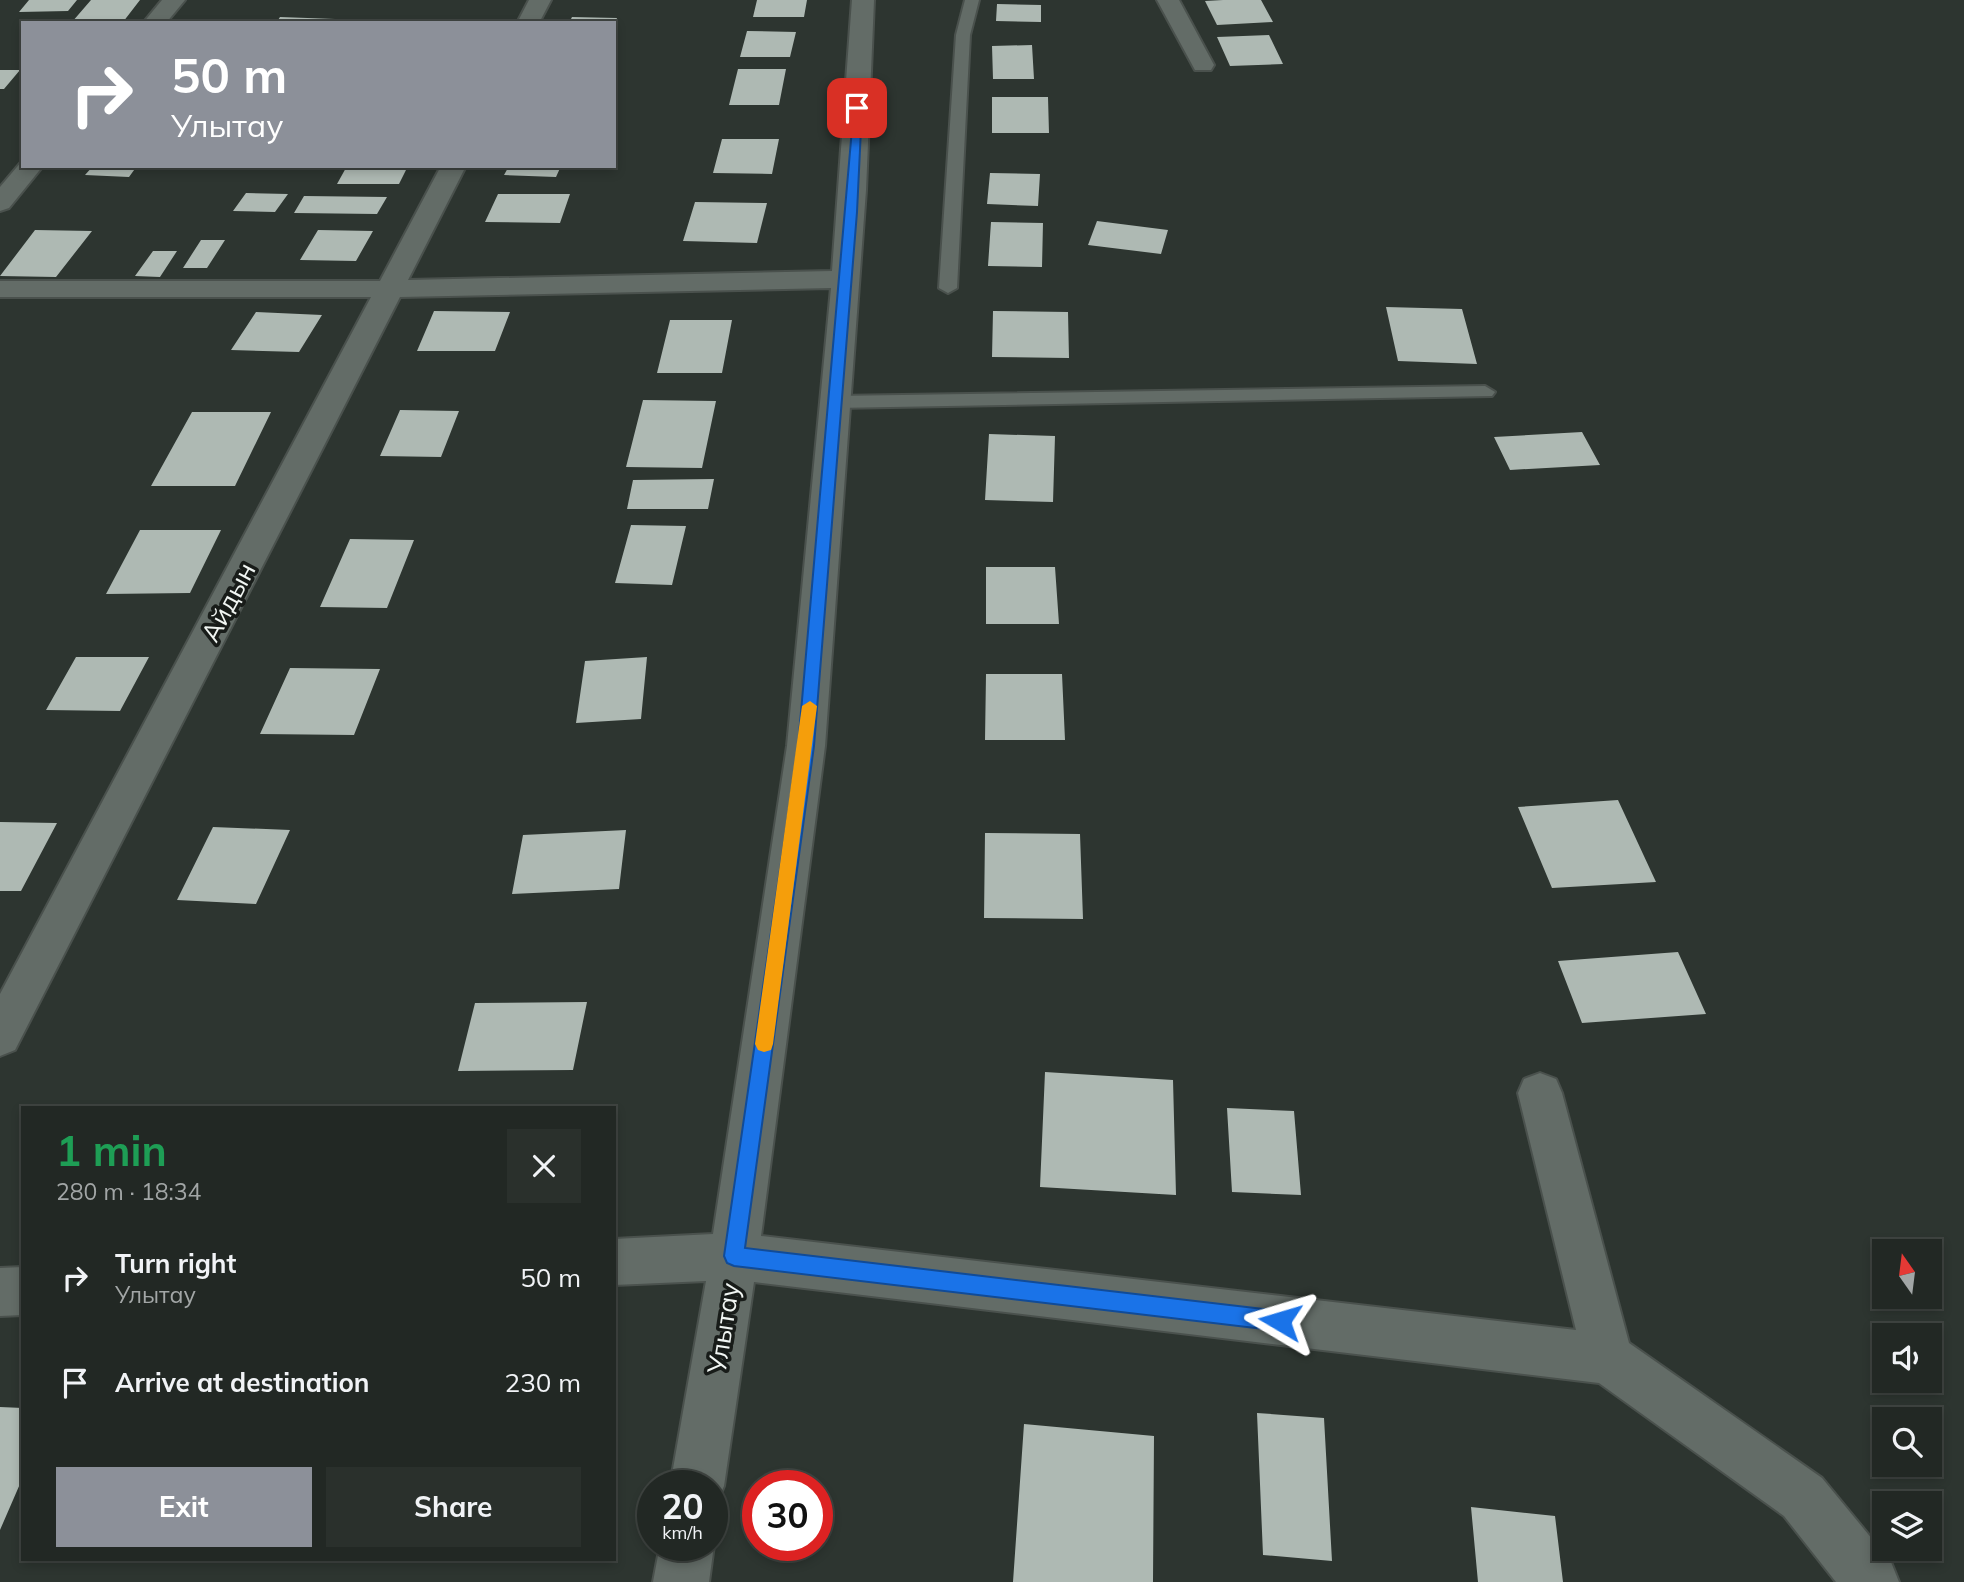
<!DOCTYPE html>
<meta charset="utf-8">
<style>
:root{--surface:#222824;--page:#2a302c;--text:#f1f3f6;--muted:#a2a6a6;--line:#3f4441;--accent:#8c9099}
body{margin:0;font-family:Mulish,sans-serif;background:var(--page);color:var(--text);height:100vh;display:flex;flex-direction:column;font-size:26px;white-space:nowrap}
*{box-sizing:border-box;margin:0}
p{font-size:23px;color:var(--muted)}
.icon{flex:none;width:38px;height:38px;fill:none;stroke:currentColor;stroke-width:2;stroke-linecap:round;stroke-linejoin:round}
.map{position:relative;flex:1;overflow:hidden}
.sheet{position:absolute;left:21px;top:1106px;width:595px;height:455px;display:flex;flex-direction:column;background:var(--surface);border-radius:0px;box-shadow:0 4px 10px #0003,0 0 0 2px var(--line)}
.sheet>*{flex:none}
.hud{position:absolute;left:21px;top:21px;width:595px;height:147px;border-radius:0px;box-shadow:0 4px 10px #0003,0 0 0 2px var(--line);background:#8c9099;color:#fff;overflow:hidden}
.needle{width:46px;rotate:346deg}
.fabs{position:absolute;left:1872px;top:1239px;display:grid;gap:14px}
.fabs a{display:grid;place-items:center;width:70px;height:70px;border-radius:0px;background:var(--surface);box-shadow:0 4px 10px #0003,0 0 0 2px var(--line);font-size:35px}
.speed{position:absolute;left:637px;top:1470px;display:flex;gap:14px;font-size:35px;font-weight:700;text-align:center}
.speed>*{display:grid;place-content:center;width:91px;height:91px;border-radius:50%;background:var(--surface);box-shadow:0 4px 10px #0003,0 0 0 2px var(--line);line-height:1}
.speed small{font-size:18px;font-weight:400}
.speed .limit{border:10px solid #d22;background:#fff;color:#111}
.pin{position:absolute;display:grid;place-items:center;width:60px;height:60px;color:#fff;margin:-30px;border-radius:14px;box-shadow:0 4px 10px #0006}
.me{position:absolute;width:77px;margin:-38px;rotate:277deg;stroke-linejoin:round;filter:drop-shadow(0 0 5px #0008)}
.turn{display:flex;align-items:center;gap:24px;height:147px;padding:0 35px;font-size:32px}
.turn .icon{width:91px;height:91px;stroke-width:2.5}
.turn b{display:block;font-size:49px;line-height:60px}
.round{display:grid;place-items:center;flex:none;width:74px;height:74px;border-radius:0px;background:var(--page)}
.summary{display:flex;align-items:center;justify-content:space-between;height:119px;padding:0 35px}
h1{font-size:42px;font-weight:700;line-height:52px;color:#1e9e55}
.button{display:flex;gap:14px;margin-top:auto;padding:14px 35px}
.button a{flex:1;height:80px;border-radius:0px;background:var(--accent);color:#fff;font-size:28px;font-weight:700;line-height:80px;text-align:center}
.button a+a{background:var(--page);color:var(--text)}
ul{padding:0;list-style:none}
li{display:flex;align-items:center;gap:21px;height:105px;padding:0 35px}
li div{flex:1}
li b{display:block;font-size:26px}
li em{font-style:normal}
.map>svg:first-child{display:block}
.building{fill:#aeb9b3}
.lines{fill:none;stroke-linecap:round;stroke-linejoin:round}
.lane-casing{stroke:#4a514d;stroke-width:4}
.street-casing{stroke:#4a514d;stroke-width:4}
.lane{fill:#636c67;fill-rule:evenodd}
.street{fill:#636c67;fill-rule:evenodd}
.route{fill:#1a73e8;stroke:#114b97;stroke-width:2}
.slow{fill:#f59e0b}
.labels{text-anchor:middle;dominant-baseline:central;stroke-width:7;stroke-linejoin:round;paint-order:stroke}
.street-label{font-size:26px;fill:#f1f6f3;stroke:#181c19}
</style>
<div class="map">
<svg width="1964" height="1582" viewBox="0 0 1964 1582">
<rect width="100%" height="100%" fill="#2d3530"/>
<path class="building" d="M29 0H77L68 11 19 12Z
M91 0H140L123 22H72Z
M757 0H807L804 17H753Z
M1223 0H1261L1273 22 1217 25 1205 1Z
M997 4 1041 5V22L996 21Z
M280 17 335 19 332 23H276Z
M572 17 617 18 615 23H569Z
M30 19H66L63 23H27Z
M747 31 796 32 790 57H740Z
M1269 35 1283 64 1230 66 1217 37Z
M1032 45 1034 79H993L992 46Z
M738 69H786L779 105H729Z
M0 70H20L4 89H0Z
M992 97H1048L1049 133H992Z
M722 139H779L772 174 713 173Z
M93 166H137L129 177 85 175Z
M347 166H408L399 184H337Z
M509 166H561L556 177 504 175Z
M990 173 1040 174 1038 206 987 204Z
M246 193 288 194 275 212 233 211Z
M498 194H570L560 223 485 222Z
M304 196 387 197 377 214 294 213Z
M695 202 767 203 757 243 683 241Z
M1097 221 1168 230 1161 254 1088 245Z
M991 222 1043 223 1042 267 988 266Z
M35 230 92 231 56 277 0 276Z
M318 230 373 231 356 261 300 260Z
M201 240H225L207 268H183Z
M153 251H177L160 277 135 276Z
M1386 307 1462 309 1477 364 1398 361Z
M434 311 510 312 495 351H417Z
M993 311 1068 312 1069 358 992 357Z
M256 312 322 315 299 352 231 350Z
M670 320H732L722 373H657Z
M643 400 716 401 702 468 626 467Z
M400 410 459 411 441 457 380 456Z
M192 412H271L235 486H151Z
M1582 432 1600 465 1510 470 1494 437Z
M989 434 1055 436 1053 502 985 500Z
M714 479 708 509H627L633 480Z
M631 525 686 526 672 585 615 583Z
M140 530H221L190 593 106 594Z
M350 539 414 540 387 608 320 607Z
M986 567H1055L1059 624H986Z
M76 657H149L120 711 46 710Z
M647 657 641 719 576 723 585 661Z
M290 668 380 669 354 735 260 734Z
M986 674H1062L1065 740H985Z
M1618 800 1656 882 1552 888 1518 807Z
M0 822 57 823 21 891H0Z
M213 827 290 830 256 904 177 900Z
M626 830 619 889 512 894 523 835Z
M985 833 1080 834 1083 919 984 918Z
M1678 952 1706 1014 1582 1023 1558 961Z
M587 1002 573 1070 458 1071 475 1003Z
M1045 1072 1173 1080 1176 1195 1040 1187Z
M1227 1108 1294 1111 1301 1195 1232 1192Z
M0 1407 23 1408V1477L0 1530Z
M1257 1413 1324 1418 1332 1561 1263 1555Z
M1024 1424 1154 1436 1153 1582H1013Z
M1471 1507 1555 1516 1563 1582H1478Z"/>
<g class="lines">
<defs>
<path id="lane" d="M965 0H979L970 35 957 288 948 293 939 288 956 35Z
M1485 386 1495 392 1492 396 835 408 825 402 835 396Z"/>
<path id="street" d="M162 0H185L166 23H143Z
M529 0H551L539 23H517Z
M852 0H874L866 190 825 746 761 1236 1576 1330 1518 1093 1524 1079 1540 1073 1556 1079 1562 1093 1629 1343 1822 1478 1891 1562 1899 1582H1836L1784 1516 1599 1383 754 1282 724 1486 716 1505 712 1506V1486H670L706 1281 614 1285V1239L713 1234 787 746 831 288 400 297 15 1050 0 1056V994L371 297H0V281H380L441 166H466L408 280 832 271Z
M1157 0H1179L1214 65 1211 70H1195Z
M22 161 23 166H43L9 208 0 211V187Z
M23 1267V1315L0 1316V1268Z
M712 1540 714 1545 709 1582H653L660 1545H712Z"/>
</defs>
<use href="#lane" class="lane-casing"/>
<use href="#street" class="street-casing"/>
<use href="#lane" class="lane"/>
<use href="#street" class="street"/>
</g>
<path class="route" d="M854 106 862 108 857 212 814 746 745 1248 1280 1311 1288 1314 1291 1321 1288 1328 1280 1331 734 1266 727 1263 724 1256 798 746Z"/>
<path class="slow" d="M810 701 817 706 773 1044 771 1050 764 1052 758 1050 755 1044 802 706Z"/>
<g class="labels">
<g class="street-label">
<text transform="translate(228 602) rotate(-62)">Айдын</text>
<text transform="translate(723 1328) rotate(-81)">Улытау</text>
</g>
</g>
</svg>
<div class="fabs">
<a><svg class="needle" viewBox="-14 -14 28 28"><path d="M0-13l5 13h-10z" fill="#e53935"/><path d="M0 13l5-13h-10z" fill="#a2a6a6"/></svg></a>
<a><svg class="icon" aria-label="sound" viewBox="0 0 24 24"><path d="M4 9h4l5-4v14l-5-4H4zM17 9q2 3 0 6"/></svg></a>
<a><svg class="icon" aria-label="search" viewBox="0 0 24 24"><circle cx="10" cy="10" r="6"/><path d="M15 15l6 6"/></svg></a>
<a><svg class="icon" aria-label="layers" viewBox="0 0 24 24"><path d="M12 4l9 5-9 5-9-5zM3 14l9 5 9-5"/></svg></a>
</div>
<div class="speed"><div>20<small>km/h</small></div><div class="limit">30</div></div>
<div class="pin" style="left:857px;top:108px;background:#d93025"><svg class="icon" aria-label="arrive" viewBox="0 0 24 24"><path d="M6 21V4h12l-3 4 3 4H6"/></svg></div>
<svg class="me" style="left:1280px;top:1321px" viewBox="-20 -20 40 40"><path d="M0-17L14 15 0 8-14 15z" fill="#1a73e8" stroke="#fff" stroke-width="4"/></svg>
<div class="hud">
<div class="turn"><svg class="icon" aria-label="right" viewBox="0 0 24 24"><path d="M7 20v-9h11M14 6l5 5-5 5"/></svg><div><b>50 m</b>Улытау</div></div>
</div>
<section class="sheet">
<div class="summary"><div><h1>1 min</h1><p>280 m · 18:34</p></div><a class="round"><svg class="icon" aria-label="close" viewBox="0 0 24 24"><path d="M6 6l12 12M18 6L6 18"/></svg></a></div>
<ul>
<li><svg class="icon" aria-label="right" viewBox="0 0 24 24"><path d="M7 20v-9h11M14 6l5 5-5 5"/></svg><div><b>Turn right</b><p>Улытау</p></div><em>50 m</em></li>
<li><svg class="icon" aria-label="arrive" viewBox="0 0 24 24"><path d="M6 21V4h12l-3 4 3 4H6"/></svg><div><b>Arrive at destination</b></div><em>230 m</em></li>
</ul>
<div class="button"><a>Exit</a><a>Share</a></div>
</section>
</div>
